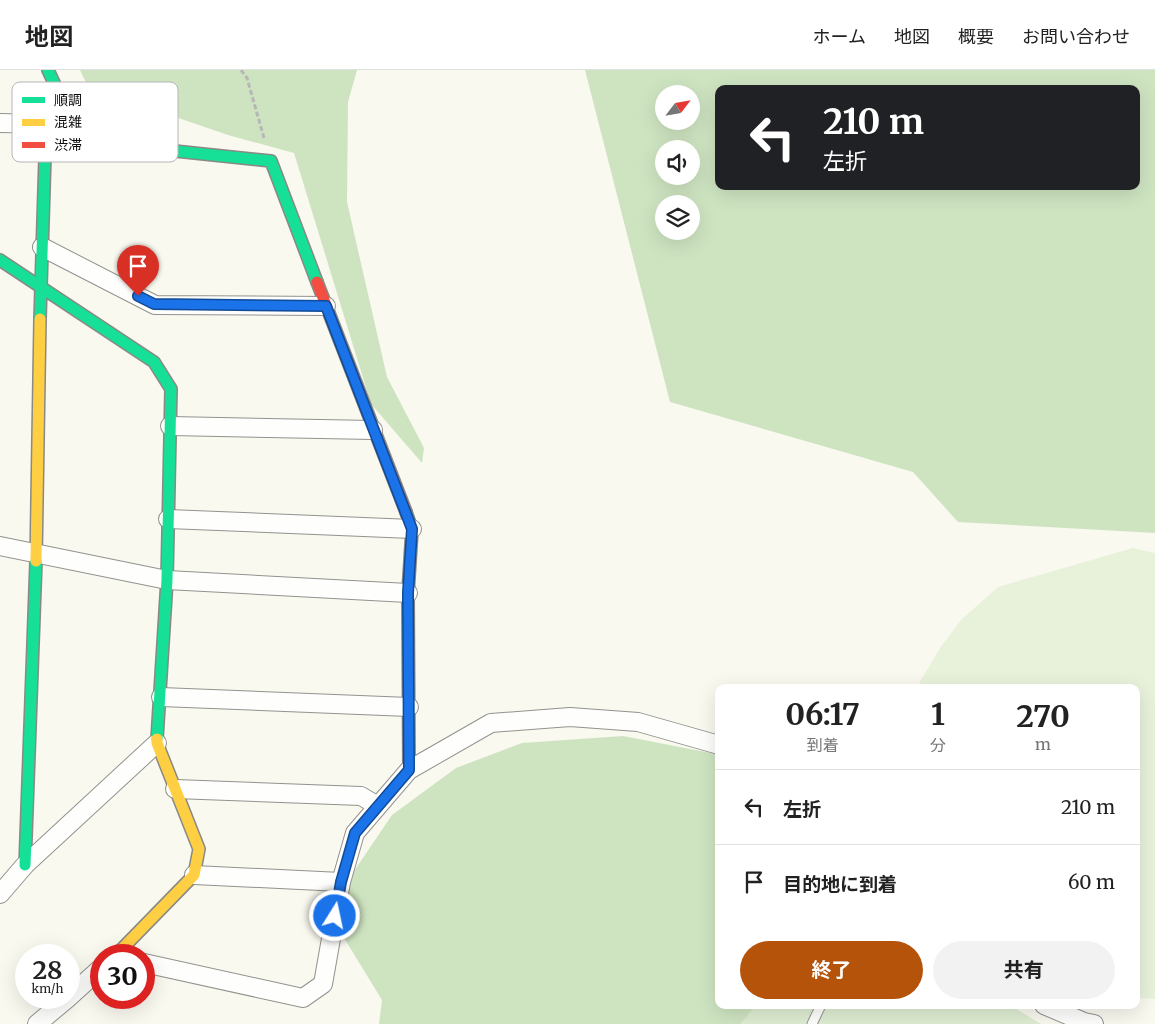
<!DOCTYPE html>
<html lang="ja">
<meta charset="utf-8">
<style>
:root{--surface:#fff;--page:#f2f2f2;--text:#222;--muted:#767676;--line:#e0e0e0;--accent:#b45309}
body{margin:0;font-family:Merriweather,"Noto Sans JP",serif;background:var(--page);color:var(--text);height:100vh;display:flex;flex-direction:column;font-size:19px;white-space:nowrap}
*{box-sizing:border-box;margin:0}
p{font-size:16px;color:var(--muted)}
.icon{flex:none;width:28px;height:28px;fill:none;stroke:currentColor;stroke-width:2;stroke-linecap:round;stroke-linejoin:round}
.map{position:relative;flex:1;overflow:hidden}
.details{position:absolute;left:715px;top:614px;width:425px;height:325px;display:flex;flex-direction:column;background:var(--surface);border-radius:10px;box-shadow:0 5px 20px #0002}
.details>*{flex:none}
.guide{position:absolute;left:715px;top:15px;width:425px;height:105px;border-radius:10px;box-shadow:0 5px 20px #0002;background:#202124;color:#fff;overflow:hidden}
.needle{width:32px;rotate:59deg}
.buttons{position:absolute;left:655px;top:15px;display:grid;gap:10px}
.buttons a{display:grid;place-items:center;width:45px;height:45px;border-radius:50%;background:var(--surface);box-shadow:0 5px 20px #0002;font-size:25px}
.speed{position:absolute;left:15px;top:874px;display:flex;gap:10px;font-size:25px;font-weight:700;text-align:center}
.speed>*{display:grid;place-content:center;width:65px;height:65px;border-radius:50%;background:var(--surface);box-shadow:0 5px 20px #0002;line-height:1}
.speed small{font-size:12px;font-weight:400}
.speed .limit{border:8px solid #d22;background:#fff;color:#111}
.pin{position:absolute;display:grid;place-items:center;width:42px;height:42px;color:#fff;margin:-51px -21px;border-radius:50% 50% 50% 0;rotate:-45deg;box-shadow:0 0 5px #0007}
.pin .icon{rotate:45deg}
.me{position:absolute;width:55px;margin:-28px;rotate:10deg;stroke-linejoin:round;filter:drop-shadow(0 0 4px #0008)}
.turn{display:flex;align-items:center;gap:18px;height:105px;padding:0 25px;font-size:22px}
.turn .icon{width:65px;height:65px;stroke-width:2.5}
.turn b{display:block;font-size:35px;line-height:42px}
.eta{display:flex;justify-content:space-evenly;align-items:center;height:85px;text-align:center}
.eta b{font-size:30px;font-weight:700;line-height:35px}
.action{display:flex;gap:10px;margin-top:auto;padding:10px 25px}
.action a{flex:1;height:58px;border-radius:30px;background:var(--accent);color:#fff;font-size:20px;font-weight:700;line-height:58px;text-align:center}
.action a+a{background:var(--page);color:var(--text)}
ul{padding:0;list-style:none}
li{display:flex;align-items:center;gap:15px;height:75px;padding:0 25px;border-top:1px solid var(--line)}
li div{flex:1}
li b{display:block;font-size:19px}
li em{font-style:normal}
header{display:flex;align-items:center;gap:30px;box-sizing:border-box;height:70px;padding:0 25px;background:var(--surface);border-bottom:1px solid var(--line)}
header strong{font-size:24px}
nav{display:flex;gap:28px;margin-inline-start:auto;font-size:18px}
.map>svg:first-child{display:block}
.green{fill:#deedd2}
.forest{fill:#cee4c1;fill-rule:evenodd}
.pitch{fill:#e8f2db}
.lines{fill:none;stroke-linecap:round;stroke-linejoin:round}
.lane-casing{stroke:#92928e;stroke-width:11}
.street-casing{stroke:#92928e;stroke-width:20}
.fast-casing{stroke:#898985;stroke-width:14}
.slow-casing{stroke:#898985;stroke-width:14}
.jam-casing{stroke:#898985;stroke-width:14}
.path{stroke:#b7b7b5;stroke-width:3;stroke-dasharray:5 2.5;stroke-linecap:butt}
.lane{stroke:#fefefd;stroke-width:9}
.street{stroke:#fefefd;stroke-width:18}
.fast{stroke:#16e098;stroke-width:11}
.slow{stroke:#ffcf43;stroke-width:11}
.jam{stroke:#f24e42;stroke-width:11}
.route-casing{stroke:#114b97;stroke-width:12}
.route{stroke:#1a73e8;stroke-width:9}
.key{fill:#fff;stroke:#b6b6b6;stroke-width:1}
.key-label{font-size:14px;fill:#0b0b0b}
</style>
<header>
<strong>地図</strong>
<nav><a>ホーム</a><a>地図</a><a>概要</a><a>お問い合わせ</a></nav>
</header>
<div class="map">
<svg width="1155" height="954" viewBox="0 0 1155 954">
<rect width="100%" height="100%" fill="#f9f9f0"/>
<path class="green" d="M719 935H1010L1041 954H707Z"/>
<path class="forest" d="M80 0H357L348 32 347 132 387 307 424 378 422 393 371 334 294 83 228 65 88 17Z
M585 0H1155V463L958 452 913 402 670 332ZM719 19H1136V116H719ZM664 24H691V51H664ZM664 79H691V106H664ZM664 134H691V161H664Z
M623 666 716 684 719 685V935H756L740 954H379L382 930 344 868 350 807 392 745 456 698 522 673Z"/>
<path class="pitch" d="M1133 478 1155 483V929L1136 928V618L917 617 940 578 961 550 998 517Z"/>
<g class="lines">
<defs>
<path id="lane" d="M812 954 821 935"/>
<path id="street" d="M0 53 46 54
M42 177 155 235 326 236
M170 356 373 360
M168 449 412 459
M0 476 167 510 408 523
M161 627 409 637
M175 719 361 726 378 736
M194 805 341 812
M0 824 25 795 157 673
M144 893 303 928 323 914 341 812 355 763 409 700 491 653 570 647 638 652 719 675
M69 927 101 898
M1044 935 1084 952 1094 954
M37 954 68 928"/>
<path id="fast" d="M48 0 75 58 108 74 271 91 317 212
M0 190 154 292 171 319 167 510 157 669
M40 249 46 54 53 12
M406 442 412 459 408 523 409 700
M25 795 36 491"/>
<path id="slow" d="M36 491 40 249
M116 885 194 805 199 779 157 673V669"/>
<path id="jam" d="M317 212 406 442"/>
</defs>
<use href="#lane" class="lane-casing"/>
<use href="#street" class="street-casing"/>
<use href="#fast" class="fast-casing"/>
<use href="#slow" class="slow-casing"/>
<use href="#jam" class="jam-casing"/>
<path class="path" d="M241 0 247 8 264 68"/>
<use href="#lane" class="lane"/>
<use href="#street" class="street"/>
<use href="#fast" class="fast"/>
<use href="#slow" class="slow"/>
<use href="#jam" class="jam"/>
</g>
<g class="lines">
<defs>
<path id="route" d="M138 226 154 234 326 236 412 459 408 523 409 700 355 763 341 812 335 846"/>
</defs>
<use href="#route" class="route-casing"/>
<use href="#route" class="route"/>
</g>
<rect x="12" y="12" width="166" height="80" rx="8" class="key"/>
<rect x="22" y="27" width="23" height="6" fill="#16e098"/>
<rect x="22" y="49" width="23" height="7" fill="#ffcf43"/>
<rect x="22" y="72" width="23" height="6" fill="#f24e42"/>
<g class="key-label">
<text x="54" y="35">順調</text>
<text x="54" y="57">混雑</text>
<text x="54" y="80">渋滞</text>
</g>
</svg>
<div class="buttons">
<a><svg class="needle" viewBox="-14 -14 28 28"><path d="M0-13l5 13h-10z" fill="#e53935"/><path d="M0 13l5-13h-10z" fill="#767676"/></svg></a>
<a><svg class="icon" aria-label="sound" viewBox="0 0 24 24"><path d="M4 9h4l5-4v14l-5-4H4zM17 9q2 3 0 6"/></svg></a>
<a><svg class="icon" aria-label="layers" viewBox="0 0 24 24"><path d="M12 4l9 5-9 5-9-5zM3 14l9 5 9-5"/></svg></a>
</div>
<div class="speed"><div>28<small>km/h</small></div><div class="limit">30</div></div>
<div class="pin" style="left:138px;top:226px;background:#d93025"><svg class="icon" aria-label="arrive" viewBox="0 0 24 24"><path d="M6 21V4h12l-3 4 3 4H6"/></svg></div>
<svg class="me" style="left:335px;top:846px" viewBox="-20 -20 40 40"><circle r="17" fill="#1a73e8" stroke="#fff" stroke-width="3"/><path d="M0-11L8 9 0 5-8 9z" fill="#fff"/></svg>
<div class="guide">
<div class="turn"><svg class="icon" aria-label="left" viewBox="0 0 24 24"><path d="M17 20v-9H6M10 6l-5 5 5 5"/></svg><div><b>210 m</b>左折</div></div>
</div>
<section class="details">
<div class="eta">
<div><b>06:17</b><p>到着</p></div>
<div><b>1</b><p>分</p></div>
<div><b>270</b><p>m</p></div>
</div>
<ul>
<li><svg class="icon" aria-label="left" viewBox="0 0 24 24"><path d="M17 20v-9H6M10 6l-5 5 5 5"/></svg><div><b>左折</b></div><em>210 m</em></li>
<li><svg class="icon" aria-label="arrive" viewBox="0 0 24 24"><path d="M6 21V4h12l-3 4 3 4H6"/></svg><div><b>目的地に到着</b></div><em>60 m</em></li>
</ul>
<div class="action"><a>終了</a><a>共有</a></div>
</section>
</div>
